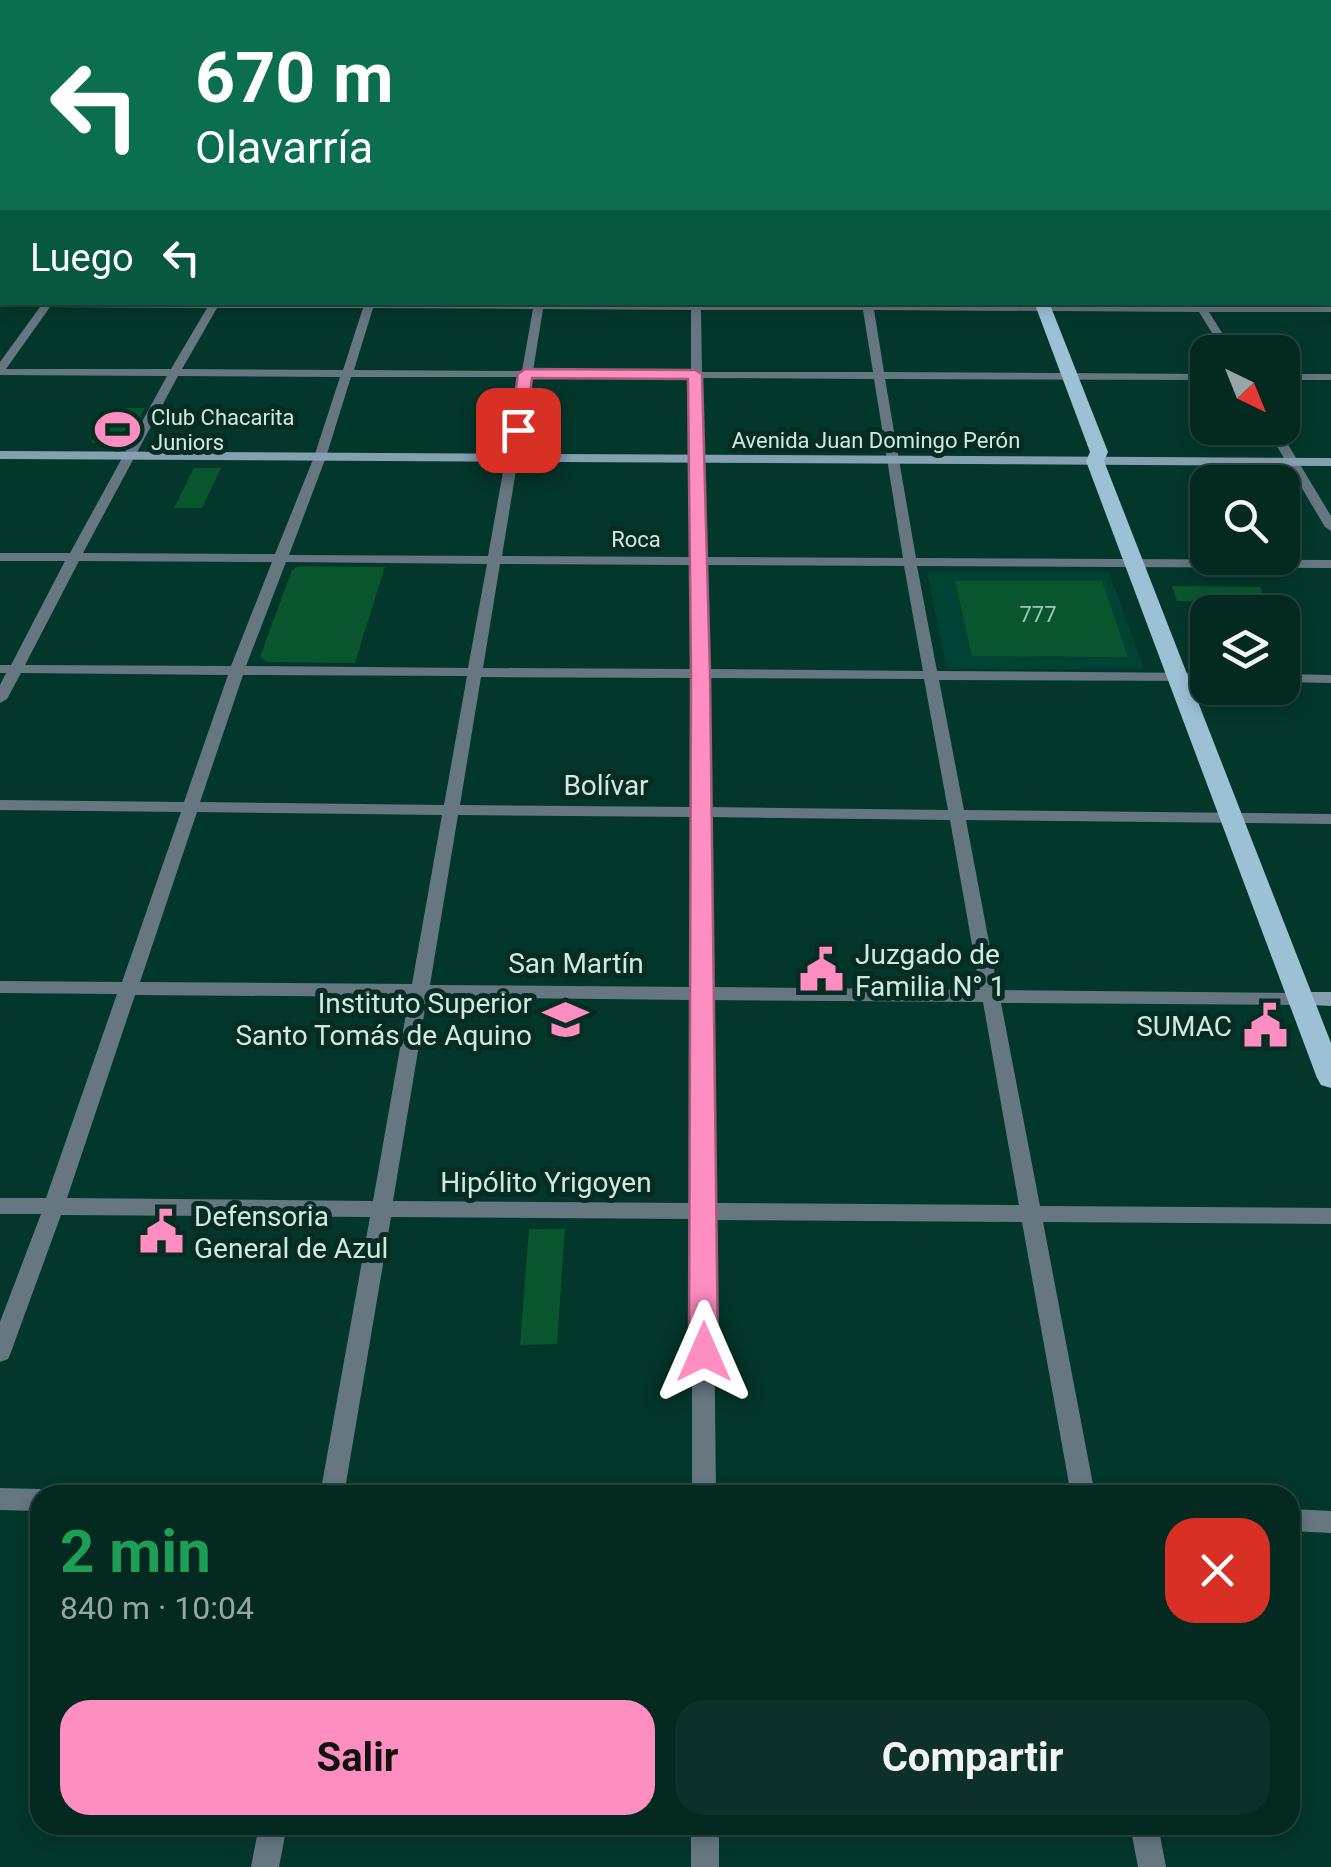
<!DOCTYPE html>
<html lang="es">
<meta charset="utf-8">
<style>
:root{--surface:#032921;--page:#0d312a;--text:#f1f3f6;--muted:#97a6a5;--line:#24453f;--accent:#fd8ebf}
body{margin:0;font-family:Roboto,sans-serif;background:var(--page);color:var(--text);height:100vh;display:flex;flex-direction:column;font-size:38px;white-space:nowrap}
*{box-sizing:border-box;margin:0}
p{font-size:32px;color:var(--muted)}
.icon{flex:none;width:55px;height:55px;fill:none;stroke:currentColor;stroke-width:2;stroke-linecap:round;stroke-linejoin:round}
.map{position:relative;flex:1;overflow:hidden}
.side{position:absolute;left:30px;top:1485px;width:1270px;height:350px;display:flex;flex-direction:column;background:var(--surface);border-radius:30px;box-shadow:0 5px 15px #0003,0 0 0 2px var(--line)}
.side>*{flex:none}
.guide{position:absolute;left:0px;top:0px;width:1332px;height:305px;box-shadow:0 5px 15px #0003,0 0 0 2px var(--line);background:#0b6e4f;color:#fff;overflow:hidden}
.needle{width:65px;rotate:137deg}
.fabs{position:absolute;left:1190px;top:335px;display:grid;gap:20px}
.fabs a{display:grid;place-items:center;width:110px;height:110px;border-radius:20px;background:var(--surface);box-shadow:0 5px 15px #0003,0 0 0 2px var(--line);font-size:50px}
.pin{position:absolute;display:grid;place-items:center;width:85px;height:85px;color:#fff;margin:-42px;border-radius:20px;box-shadow:0 5px 15px #0006}
.me{position:absolute;width:110px;margin:-55px;rotate:0deg;stroke-linejoin:round;filter:drop-shadow(0 0 8px #0008)}
.turn{display:flex;align-items:center;gap:35px;height:210px;padding:0 30px;font-size:45px}
.turn .icon{width:130px;height:130px;stroke-width:2.5}
.turn b{display:block;font-size:70px;line-height:85px}
.then{display:flex;align-items:center;height:95px;padding:0 30px;background:#0003;gap:20px;font-size:38px}
.round{display:grid;place-items:center;flex:none;width:105px;height:105px;border-radius:30px;background:var(--page)}
.head{display:flex;align-items:center;justify-content:space-between;height:170px;padding:0 30px}
h1{font-size:60px;font-weight:700;line-height:75px;color:#1e9e55}
.cta{display:flex;gap:20px;margin-top:auto;padding:20px 30px}
.cta a{flex:1;height:115px;border-radius:30px;background:var(--accent);color:#111;font-size:40px;font-weight:700;line-height:115px;text-align:center}
.cta a+a{background:var(--page);color:var(--text)}
.map>svg:first-child{display:block}
.built{fill:#004335}
.building{fill:#09552d}
.lines{fill:none;stroke-linecap:round;stroke-linejoin:round}
.street{fill:#667781;fill-rule:evenodd}
.secondary{fill:#85a0b0;fill-rule:evenodd}
.primary{fill:#9cc0d4;fill-rule:evenodd}
.route{fill:#fd8ebf;stroke:#a45c7c;stroke-width:2.5}
.labels{text-anchor:middle;dominant-baseline:central;stroke-width:10;stroke-linejoin:round;paint-order:stroke}
.far-poi-label{font-size:22px;fill:#d1eae1;stroke:#072c23;text-anchor:start}
.far-street-label{font-size:22px;fill:#d1eae1;stroke:#072c23}
.number-label{font-size:22px;fill:#9fc5b4}
.street-label{font-size:28px;fill:#d1eae1;stroke:#072c23}
.poi-label{font-size:28px;fill:#d1eae1;stroke:#072c23;text-anchor:start}
</style>
<div class="map">
<svg width="1331" height="1867" viewBox="0 0 1331 1867">
<rect width="100%" height="100%" fill="#04372c"/>
<path class="built" d="M927 573H1109L1144 669H947Z"/>
<path class="building" d="M112 408H145L127 442 91 443Z
M194 468H221L202 508H174Z
M298 566 385 567 355 663 268 662 260 657 292 570Z
M955 581H1102L1128 657 972 656Z
M1172 586 1260 587 1270 610H1244L1240 602 1177 601Z
M529 1229H565L557 1344 520 1345Z"/>
<g class="lines">
<path class="street" d="M589 0H595V2H589Z
M698 0H817L695 2Z
M1016 0H1023L1024 2H1018Z
M1124 0H1131L1132 2H1126Z
M1230 0H1238L1239 2H1232Z
M1330 18H1331V22H1330Z
M1330 40H1331V44H1330Z
M0 44H2V48H0Z
M1330 71H1331V75H1330Z
M1330 100H1331V105H1330Z
M0 114H2V118H0Z
M1330 146H1331V152H1330Z
M0 155 2 156V160L0 161Z
M1330 192H1331V198H1330Z
M2 213V221L0 222V214Z
M0 241H2V247H0Z
M1330 246H1331V252H1330Z
M1330 263H1331V270H1330Z
M0 301 1195 305 1194 302H1204L1206 305 1331 306V312H1209L1234 352H1224L1199 312 874 310 884 372 1208 374V380L885 379 916 558 1331 560V568L917 566 937 671 1208 673V681L939 680 964 810 1331 814V824L966 820 998 990 1300 993 1309 999 1300 1005 1001 1003 1040 1206 1331 1208V1224L1043 1222 1095 1495H1071L1022 1222 713 1220 716 1495H692V1219L391 1217 344 1495H320L370 1217 61 1215 11 1352 8 1359 0 1362V1322L41 1214H0V1198H46L117 994 0 993V981L122 982 181 812 0 810V800L184 802 228 675 21 673 7 699 0 703V685L6 673H0V665H11L65 561H0V553H70L167 376 0 375V362L40 307H0ZM50 307 207 308 171 369H6ZM217 308H363L343 370 182 369ZM373 308 533 309 522 371 354 370ZM543 309 691 310V372L533 371ZM701 310H863L873 372H702ZM178 376 340 377 314 457 275 554 83 553ZM351 377H520L488 556 289 555 326 457ZM531 378H691V557L502 556ZM702 378 874 379 903 558 704 557ZM79 561 272 562 231 666 25 665ZM286 562 487 564 468 668 246 666ZM500 564 691 565V669L483 668ZM704 565 904 566 923 671 706 669ZM243 675 467 676 444 805 200 802ZM481 677 691 678V807L460 805ZM706 678 924 679 948 810 707 807ZM197 812 442 815 412 984 140 982ZM458 815 691 817 692 987 430 985ZM708 817 950 820 980 990 710 987ZM135 995 409 997 373 1201 67 1198ZM427 997 692 1000V1203L393 1201ZM710 1000 983 1002 1019 1205 712 1203Z
M1282 374H1331V380H1282Z
M1266 428H1278L1331 516V531L1325 527Z
M1282 674 1331 675V683L1282 682Z
M0 1488 40 1489 50 1495H40V1511L0 1510Z
M1290 1509 1331 1511V1533L1290 1531Z
M259 1825H287L279 1867H251Z
M691 1825H719V1867H691Z
M1130 1825H1158L1166 1867H1138Z"/>
<path class="secondary" d="M0 451 1331 458V466L0 459Z
M1300 992H1331V1006L1293 1004 1290 999 1293 994Z"/>
<path class="primary" d="M919 0H929L930 2H921Z
M1034 302H1049L1108 452 1104 461 1331 1043V1088L1321 1085 1317 1078 1086 461 1090 452Z"/>
</g>
<path class="route" d="M525 369 695 370 702 374 710 673 718 1352 714 1361 704 1364 693 1361 689 1352 691 673 688 379 532 378 525 430 518 435 510 430 518 374Z"/>
<defs>
<symbol id="stadium-bare" viewBox="-9 -9 18 18"><path d="M0-5a6.5 5 0 1 0 0 10a6.5 5 0 1 0 0-10ZM-3.5-1.8h7v3.6h-7Z" fill="#fd8ebf" stroke="#072c23" stroke-width="2.5" paint-order="stroke"/></symbol>
<symbol id="civic-bare" viewBox="-9 -9 18 18"><path d="M-.6-6.5H3V-4.5H.6V-3L4-1V1h2V6H-6V1h2V-1L-.6-3ZM-1.2 2.5V6h2.4V2.5Z" fill="#fd8ebf" stroke="#072c23" stroke-width="2.5" paint-order="stroke"/></symbol>
<symbol id="university-bare" viewBox="-9 -9 18 18"><path d="M0-5L7-2L0 1L-7-2ZM-4 1L0 2.5L4 1V4Q0 6-4 4Z" fill="#fd8ebf" stroke="#072c23" stroke-width="2.5" paint-order="stroke"/></symbol>
</defs>
<g fill-rule="evenodd">
<use href="#stadium-bare" x="86" y="398" width="63" height="63"/>
<use href="#civic-bare" x="790" y="938" width="63" height="63"/>
<use href="#university-bare" x="534" y="988" width="63" height="63"/>
<use href="#civic-bare" x="1234" y="994" width="63" height="63"/>
<use href="#civic-bare" x="130" y="1200" width="63" height="63"/>
</g>
<g class="labels">
<g class="far-poi-label">
<text x="151" y="417">Club Chacarita<tspan x="151" dy="25">Juniors</tspan></text>
</g>
<g class="far-street-label">
<text x="876" y="440">Avenida Juan Domingo Perón</text>
<text x="636" y="539">Roca</text>
</g>
<g class="number-label">
<text x="1038" y="614">777</text>
</g>
<g class="street-label">
<text x="606" y="785">Bolívar</text>
<text x="576" y="963">San Martín</text>
<text x="546" y="1182">Hipólito Yrigoyen</text>
</g>
<g class="poi-label">
<text x="855" y="954">Juzgado de<tspan x="855" dy="32">Familia N° 1</tspan></text>
<text x="532" y="1003" text-anchor="end">Instituto Superior<tspan x="532" dy="32">Santo Tomás de Aquino</tspan></text>
<text x="1232" y="1026" text-anchor="end">SUMAC</text>
<text x="194" y="1216">Defensoria<tspan x="194" dy="32">General de Azul</tspan></text>
</g>
</g>
</svg>
<div class="fabs">
<a><svg class="needle" viewBox="-14 -14 28 28"><path d="M0-13l5 13h-10z" fill="#e53935"/><path d="M0 13l5-13h-10z" fill="#97a6a5"/></svg></a>
<a><svg class="icon" aria-label="search" viewBox="0 0 24 24"><circle cx="10" cy="10" r="6"/><path d="M15 15l6 6"/></svg></a>
<a><svg class="icon" aria-label="layers" viewBox="0 0 24 24"><path d="M12 4l9 5-9 5-9-5zM3 14l9 5 9-5"/></svg></a>
</div>
<div class="pin" style="left:518px;top:430px;background:#d93025"><svg class="icon" aria-label="arrive" viewBox="0 0 24 24"><path d="M6 21V4h12l-3 4 3 4H6"/></svg></div>
<svg class="me" style="left:704px;top:1352px" viewBox="-20 -20 40 40"><path d="M0-17L14 15 0 8-14 15z" fill="#fd8ebf" stroke="#fff" stroke-width="4"/></svg>
<div class="guide">
<div class="turn"><svg class="icon" aria-label="left" viewBox="0 0 24 24"><path d="M17 20v-9H6M10 6l-5 5 5 5"/></svg><div><b>670 m</b>Olavarría</div></div>
<div class="then">Luego<svg class="icon" aria-label="left" viewBox="0 0 24 24"><path d="M17 20v-9H6M10 6l-5 5 5 5"/></svg></div>
</div>
<section class="side">
<div class="head"><div><h1>2 min</h1><p>840 m · 10:04</p></div><a class="round" style="background:#d93025;color:#fff"><svg class="icon" aria-label="close" viewBox="0 0 24 24"><path d="M6 6l12 12M18 6L6 18"/></svg></a></div>
<div class="cta"><a>Salir</a><a>Compartir</a></div>
</section>
</div>
